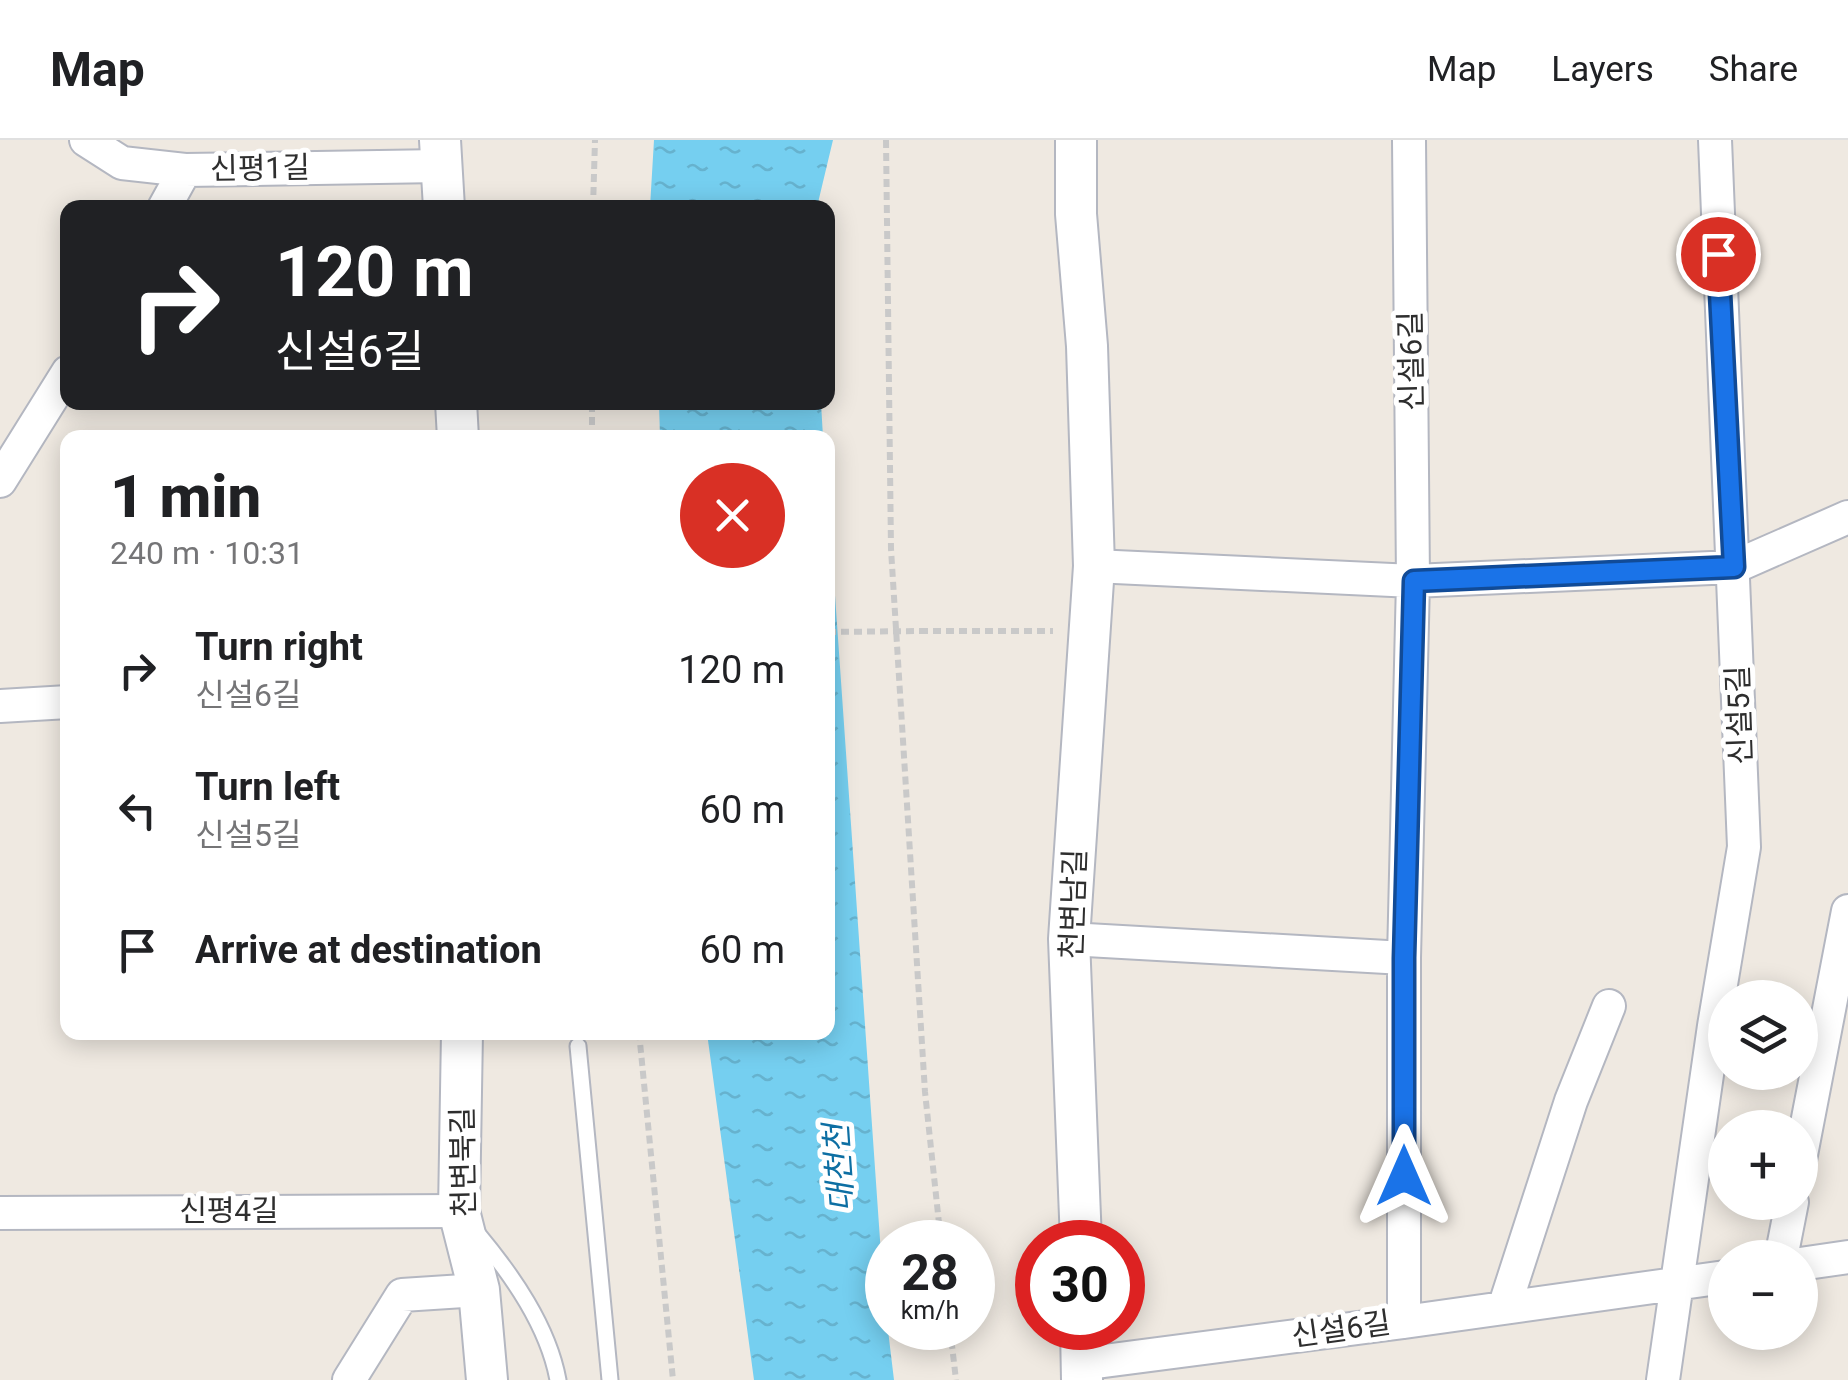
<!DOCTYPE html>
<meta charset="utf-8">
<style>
:root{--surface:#fff;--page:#f6f6f6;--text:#202124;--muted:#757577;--line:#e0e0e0}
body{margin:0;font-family:Roboto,"Noto Sans KR",sans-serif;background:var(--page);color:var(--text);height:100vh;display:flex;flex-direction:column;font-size:38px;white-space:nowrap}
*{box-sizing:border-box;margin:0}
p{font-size:32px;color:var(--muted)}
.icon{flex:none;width:55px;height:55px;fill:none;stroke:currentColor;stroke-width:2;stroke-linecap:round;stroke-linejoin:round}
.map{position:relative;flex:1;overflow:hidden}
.drawer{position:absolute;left:60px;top:290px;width:775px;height:610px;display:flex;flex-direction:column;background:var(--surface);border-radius:20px;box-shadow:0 5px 25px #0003}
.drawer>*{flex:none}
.hud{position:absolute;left:60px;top:60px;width:775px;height:210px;border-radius:20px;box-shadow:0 5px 25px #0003;background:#202124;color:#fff;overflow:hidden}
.controls{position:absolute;left:1708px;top:840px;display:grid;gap:20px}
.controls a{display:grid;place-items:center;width:110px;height:110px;border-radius:50%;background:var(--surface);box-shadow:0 5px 25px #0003;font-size:50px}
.speed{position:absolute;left:865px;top:1080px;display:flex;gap:20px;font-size:50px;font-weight:700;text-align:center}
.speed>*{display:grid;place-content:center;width:130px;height:130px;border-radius:50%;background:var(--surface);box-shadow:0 5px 25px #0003;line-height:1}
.speed small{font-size:25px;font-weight:400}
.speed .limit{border:15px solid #d22;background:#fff;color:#111}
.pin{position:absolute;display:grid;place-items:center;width:85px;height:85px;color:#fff;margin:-42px;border:5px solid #fff;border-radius:50%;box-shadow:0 2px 10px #0007}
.me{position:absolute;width:110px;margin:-55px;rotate:0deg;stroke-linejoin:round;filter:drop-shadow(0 0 8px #0008)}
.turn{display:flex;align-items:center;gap:35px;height:210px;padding:0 50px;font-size:45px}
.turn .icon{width:130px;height:130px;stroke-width:2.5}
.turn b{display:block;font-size:70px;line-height:85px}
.round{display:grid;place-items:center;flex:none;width:105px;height:105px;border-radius:52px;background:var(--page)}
.headline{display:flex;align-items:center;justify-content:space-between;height:170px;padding:0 50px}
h1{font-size:60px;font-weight:800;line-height:75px}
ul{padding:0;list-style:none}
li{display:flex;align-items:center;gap:30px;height:140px;padding:0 50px}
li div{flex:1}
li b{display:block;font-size:38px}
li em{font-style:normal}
header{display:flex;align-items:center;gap:60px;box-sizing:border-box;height:140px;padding:0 50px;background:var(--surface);border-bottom:2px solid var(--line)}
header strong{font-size:48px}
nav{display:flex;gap:55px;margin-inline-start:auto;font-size:35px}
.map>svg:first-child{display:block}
.water{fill:url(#water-ripples)}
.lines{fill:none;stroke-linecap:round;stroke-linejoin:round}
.service-casing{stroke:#b4b7c1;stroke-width:19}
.minor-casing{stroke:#b4b7c1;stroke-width:36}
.tertiary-casing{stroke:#b4b7c1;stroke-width:44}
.path{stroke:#c9c9c9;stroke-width:6;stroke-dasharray:8 5;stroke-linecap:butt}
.service{stroke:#fff;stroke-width:15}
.minor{stroke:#fff;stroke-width:32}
.tertiary{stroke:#fff;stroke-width:40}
.path-bridge{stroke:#c9c9c9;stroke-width:6;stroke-dasharray:8 5;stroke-linecap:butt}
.route-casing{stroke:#114b97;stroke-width:25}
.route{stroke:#1a73e8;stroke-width:18}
.labels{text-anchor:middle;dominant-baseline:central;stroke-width:10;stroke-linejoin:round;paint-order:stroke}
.street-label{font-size:30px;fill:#2e2e2e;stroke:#fff}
.water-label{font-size:32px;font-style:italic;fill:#0d6fa3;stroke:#fff}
</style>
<header>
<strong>Map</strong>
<nav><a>Map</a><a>Layers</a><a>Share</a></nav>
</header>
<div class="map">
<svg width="1848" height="1240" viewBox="0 0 1848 1240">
<defs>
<pattern id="water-ripples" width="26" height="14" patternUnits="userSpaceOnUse" patternTransform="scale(2.5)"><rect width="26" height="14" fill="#75cff0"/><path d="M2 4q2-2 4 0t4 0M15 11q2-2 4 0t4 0" fill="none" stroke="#66b2ce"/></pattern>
</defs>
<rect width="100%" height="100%" fill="#efe9e1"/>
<path class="water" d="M654 0H833L817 67H650Z
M659 263H821L823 297H660Z
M828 355 884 1157 894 1240H754L707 893 828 892Z"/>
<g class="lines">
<defs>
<path id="service" d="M578 906 610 1240
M477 1093C512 1135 548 1186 558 1240"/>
<path id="minor" d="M86 0 122 23 185 30 441 26
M164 68 185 30
M0 341 68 232
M1094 426 1413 441 1734 427 1848 377
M0 566 68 562
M1069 799 1404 818
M1800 1020 1848 771
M0 1073 459 1071
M1781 1118 1792 1062
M1800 1124 1848 1117
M1504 1168 1571 961 1609 866
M1404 1182 1725 1137
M1081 1224 1404 1182V818L1413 441 1409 0
M349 1240 402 1155 479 1150
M1663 1240 1714 886 1744 707 1715 0"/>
<path id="tertiary" d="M440 0 444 68
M1076 0V74L1087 206 1094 426 1069 799 1081 1102
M456 262 458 298
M462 892 459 1071 479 1150 487 1240
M1081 1188 1082 1240"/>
</defs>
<use href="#service" class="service-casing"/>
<use href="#minor" class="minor-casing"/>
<use href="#tertiary" class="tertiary-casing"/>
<path class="path" d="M886 0 891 409 925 952 941 1102
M593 68 595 0
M592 298V262
M920 491H1053
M639 892 673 1240
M950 1188 956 1240"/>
<use href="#service" class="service"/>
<use href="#minor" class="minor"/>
<use href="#tertiary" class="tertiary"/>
<path class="path-bridge" d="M828 492 920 491"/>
</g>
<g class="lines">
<defs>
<path id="route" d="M1404 1036V818L1414 441 1734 427 1718 114"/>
</defs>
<use href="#route" class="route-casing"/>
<use href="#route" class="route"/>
</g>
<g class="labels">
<g class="street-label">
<text transform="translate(260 28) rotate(-1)">신평1길</text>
<text transform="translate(1411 221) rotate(-91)">신설6길</text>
<text transform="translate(1739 575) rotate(-92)">신설5길</text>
<text transform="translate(1073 764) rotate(-88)">천변남길</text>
<text transform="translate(463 1022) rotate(-91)">천변북길</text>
<text x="229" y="1070">신평4길</text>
<text transform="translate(1341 1189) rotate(-8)">신설6길</text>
</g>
<g class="water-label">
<text transform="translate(839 1028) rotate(-94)">대천천</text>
</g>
</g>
</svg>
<div class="controls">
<a><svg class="icon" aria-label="layers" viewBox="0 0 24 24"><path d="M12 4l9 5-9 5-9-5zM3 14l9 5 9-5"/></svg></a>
<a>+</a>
<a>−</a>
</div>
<div class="speed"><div>28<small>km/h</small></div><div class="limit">30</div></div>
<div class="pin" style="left:1718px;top:114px;background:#d93025"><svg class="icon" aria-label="arrive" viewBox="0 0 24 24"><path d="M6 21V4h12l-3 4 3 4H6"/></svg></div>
<svg class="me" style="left:1404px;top:1036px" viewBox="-20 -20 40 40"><path d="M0-17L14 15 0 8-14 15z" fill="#1a73e8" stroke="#fff" stroke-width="4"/></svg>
<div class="hud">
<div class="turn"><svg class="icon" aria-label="right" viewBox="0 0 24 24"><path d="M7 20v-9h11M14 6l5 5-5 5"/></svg><div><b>120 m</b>신설6길</div></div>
</div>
<section class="drawer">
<div class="headline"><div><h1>1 min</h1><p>240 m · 10:31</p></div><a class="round" style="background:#d93025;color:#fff"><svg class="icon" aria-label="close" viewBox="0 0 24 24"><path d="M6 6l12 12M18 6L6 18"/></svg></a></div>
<ul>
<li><svg class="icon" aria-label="right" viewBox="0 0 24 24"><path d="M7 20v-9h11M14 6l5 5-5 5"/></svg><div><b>Turn right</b><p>신설6길</p></div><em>120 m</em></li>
<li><svg class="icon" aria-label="left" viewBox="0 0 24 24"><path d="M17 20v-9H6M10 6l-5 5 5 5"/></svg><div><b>Turn left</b><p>신설5길</p></div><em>60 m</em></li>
<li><svg class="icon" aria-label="arrive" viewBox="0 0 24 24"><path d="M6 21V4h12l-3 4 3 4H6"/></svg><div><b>Arrive at destination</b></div><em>60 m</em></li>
</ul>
</section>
</div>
